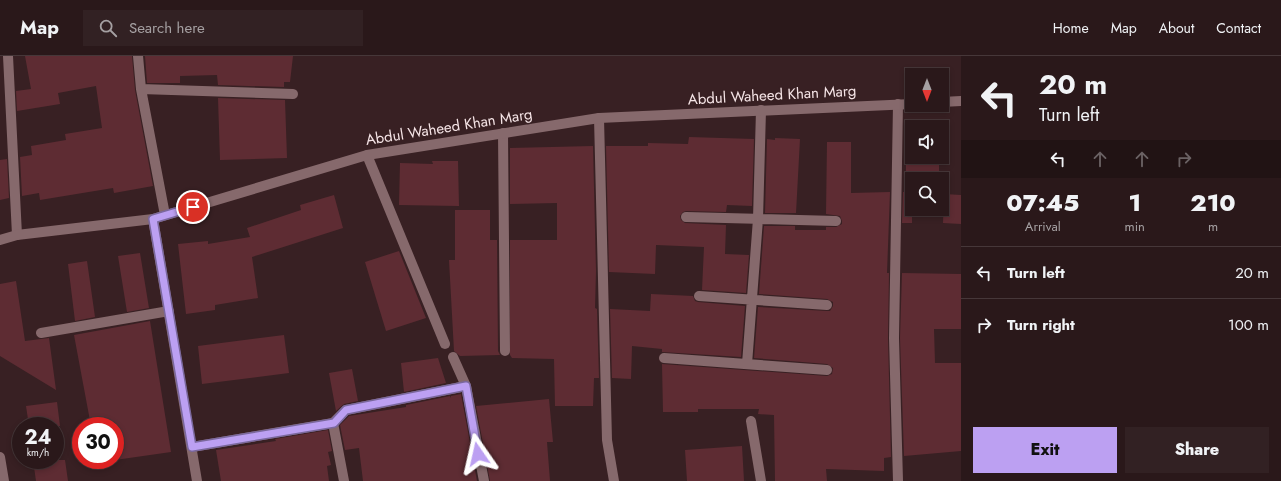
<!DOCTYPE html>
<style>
:root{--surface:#2a181a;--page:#322123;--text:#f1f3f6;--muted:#a5a0a2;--line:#463739;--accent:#bca0f2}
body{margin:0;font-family:Jost,sans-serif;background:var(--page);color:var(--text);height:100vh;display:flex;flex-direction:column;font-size:15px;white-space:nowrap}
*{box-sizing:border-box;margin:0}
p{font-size:13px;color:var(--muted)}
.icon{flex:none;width:22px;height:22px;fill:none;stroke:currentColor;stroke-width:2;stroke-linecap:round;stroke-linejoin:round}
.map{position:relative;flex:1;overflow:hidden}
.sheet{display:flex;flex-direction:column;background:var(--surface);width:320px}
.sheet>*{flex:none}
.top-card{background:#2a181a;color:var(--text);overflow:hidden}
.needle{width:26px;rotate:180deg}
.controls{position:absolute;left:905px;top:12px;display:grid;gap:8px}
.controls a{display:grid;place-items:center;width:44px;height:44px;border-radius:0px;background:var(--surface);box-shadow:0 2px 6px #0003,0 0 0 1px var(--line);font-size:20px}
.speed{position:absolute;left:12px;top:361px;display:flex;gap:8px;font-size:20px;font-weight:700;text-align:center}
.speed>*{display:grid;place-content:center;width:52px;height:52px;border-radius:50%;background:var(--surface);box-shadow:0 2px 6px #0003,0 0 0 1px var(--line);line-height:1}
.speed small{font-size:10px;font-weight:400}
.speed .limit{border:6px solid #d22;background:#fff;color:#111}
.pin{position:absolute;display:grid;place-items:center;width:34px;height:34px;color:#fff;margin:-17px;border:2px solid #fff;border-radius:50%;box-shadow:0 1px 4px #0007}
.me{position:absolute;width:44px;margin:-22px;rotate:349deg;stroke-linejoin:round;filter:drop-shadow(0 0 3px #0008)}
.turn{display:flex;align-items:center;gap:14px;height:84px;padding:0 12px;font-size:18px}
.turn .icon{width:52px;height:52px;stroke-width:2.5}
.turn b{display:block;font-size:28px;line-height:34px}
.lanes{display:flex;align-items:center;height:38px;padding:0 12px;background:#0003;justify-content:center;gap:20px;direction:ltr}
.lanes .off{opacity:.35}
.eta{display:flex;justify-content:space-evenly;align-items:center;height:68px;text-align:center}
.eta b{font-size:24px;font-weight:800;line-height:28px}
.primary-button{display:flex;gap:8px;margin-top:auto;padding:8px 12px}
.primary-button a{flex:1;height:46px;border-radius:0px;background:var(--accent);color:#111;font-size:16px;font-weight:800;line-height:46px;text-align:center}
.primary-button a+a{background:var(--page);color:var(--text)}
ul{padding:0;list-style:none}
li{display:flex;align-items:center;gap:12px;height:52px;padding:0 12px;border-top:1px solid var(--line)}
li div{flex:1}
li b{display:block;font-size:15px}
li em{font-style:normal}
header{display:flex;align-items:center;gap:24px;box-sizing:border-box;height:56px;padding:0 20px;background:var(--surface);border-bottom:1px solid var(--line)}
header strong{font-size:19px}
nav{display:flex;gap:22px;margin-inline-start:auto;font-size:14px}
.search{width:280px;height:36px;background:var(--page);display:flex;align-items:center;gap:10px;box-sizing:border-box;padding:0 14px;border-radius:0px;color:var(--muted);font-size:15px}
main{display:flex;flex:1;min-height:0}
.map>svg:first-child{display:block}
.building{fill:#5e2c33}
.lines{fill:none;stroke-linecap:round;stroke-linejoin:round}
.minor{stroke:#86696c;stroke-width:10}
.tertiary{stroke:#86696c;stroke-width:10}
.route-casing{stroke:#7a689d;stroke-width:10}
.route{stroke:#bca0f2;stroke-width:7}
.labels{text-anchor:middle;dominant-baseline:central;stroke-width:3;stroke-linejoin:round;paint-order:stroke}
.street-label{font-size:15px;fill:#f5e4e6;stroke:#382023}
</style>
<header>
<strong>Map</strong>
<div class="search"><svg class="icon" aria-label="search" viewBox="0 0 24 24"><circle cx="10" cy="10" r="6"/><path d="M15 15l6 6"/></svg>Search here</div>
<nav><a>Home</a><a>Map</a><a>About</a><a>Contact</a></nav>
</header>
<main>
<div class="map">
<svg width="961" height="425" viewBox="0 0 961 425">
<rect width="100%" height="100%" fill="#382023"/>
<path class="building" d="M25 0H132L135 34 153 130 114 137 113 132 40 144 39 137 22 140 20 101 32 99 31 90 66 84 65 78 102 72 96 30 58 37 60 48 17 55 16 35 31 33Z
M145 0H293L290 26H284V31L218 29 217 19 180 20V27H147Z
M218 42 285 44 287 102 220 104Z
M689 81 754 83 752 150 727 149 726 156 686 155 683 156 680 160 681 164 685 167 726 169 725 198 749 199 746 237 702 234 704 191 656 189 655 218 609 216 606 90H648V87L688 88Z
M775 82 800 83 796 157H765L767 83 775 84Z
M827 86H851V137L890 136 887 217H889L888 282 891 401 884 402V415L826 413 827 425H775L774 359 758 358 759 353H698V356H663L662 308 827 320 832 318 833 312 827 308 754 302 758 251 827 255H830L833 250V246L827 243 759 238 764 170H795V174H826V171H836L842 168V165L840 160 826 158Z
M593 90 596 215 595 252 597 253 599 322H594L593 350H555L554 303 512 302 510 299V184H557V147L510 148V92Z
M906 101H939V123H906Z
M7 103 9 142 0 144V104Z
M432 105H458L459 150 399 149 400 107 433 108Z
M903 136H912V167H902Z
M944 138 961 139V168L943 167Z
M334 139 343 172 252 201 258 242 215 249V254L186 258 178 188 208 185V188L250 181 247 172 301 154 300 149Z
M455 154H490V184H497L498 295 500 299 460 300 454 295 449 204H455Z
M399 195 426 262 386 275 365 206Z
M140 197 149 252 127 256 118 200Z
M87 205 95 261 75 265 68 208Z
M902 217 961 218V273H934L935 307H961V395L904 400 900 282Z
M16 225 25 285 49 282 56 334 0 300V228Z
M651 238 693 240 695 245 698 246 745 250 741 301 662 296V293L632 290 631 323 612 322 610 253 650 255Z
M150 265 171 396 115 404V366L91 370 74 279Z
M284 279 289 317 202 328 198 290Z
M438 302 446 327 404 336 401 307Z
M352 313 358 345 344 348 336 355 329 317Z
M461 338 477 425H363L359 392 345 394 340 369 349 360 406 351V349L450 340 451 342V340Z
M549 343 553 386H547L550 425H490L476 350Z
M57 346 60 370H29L26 350Z
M328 374 332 395 328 396 331 409 327 410 329 425H221L216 394 276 385 275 383Z
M742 390 744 425H687L685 394Z
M33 404H65L68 425H36Z"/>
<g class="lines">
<path class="minor" d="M8 0 17 179
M138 0 141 33 165 159
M141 33 293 38
M599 62 607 384 614 425
M503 77 505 295
M367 99 445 288
M686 161 836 165
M153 163 197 425
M699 240 827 249
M41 277 169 255
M453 301 466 330 484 425
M664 302 827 314
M747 308 758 163 761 54
M751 365 761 425
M333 367 344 425
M192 391 333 367 346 354 466 330
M0 401 4 425
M898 425 894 282 898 48"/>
<path class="tertiary" d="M942 46 961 45
M0 184 17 179 153 163 367 99 599 62 912 48"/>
</g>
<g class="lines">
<defs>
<path id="route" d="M193 151 153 163 192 391 334 367 346 354 466 330 478 398"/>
</defs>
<use href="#route" class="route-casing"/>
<use href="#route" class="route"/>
</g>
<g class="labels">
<g class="street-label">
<text transform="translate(772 39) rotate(-3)">Abdul Waheed Khan Marg</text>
<text transform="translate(449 71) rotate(-9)">Abdul Waheed Khan Marg</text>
</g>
</g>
</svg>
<div class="controls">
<a><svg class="needle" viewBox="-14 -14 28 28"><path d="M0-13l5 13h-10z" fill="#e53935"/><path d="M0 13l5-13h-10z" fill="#a5a0a2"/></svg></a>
<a><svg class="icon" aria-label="sound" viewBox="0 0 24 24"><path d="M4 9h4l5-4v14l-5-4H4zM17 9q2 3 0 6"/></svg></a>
<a><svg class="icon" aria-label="search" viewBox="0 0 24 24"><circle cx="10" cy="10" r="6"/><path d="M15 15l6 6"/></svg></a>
</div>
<div class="speed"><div>24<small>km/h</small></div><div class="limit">30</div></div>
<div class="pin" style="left:193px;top:151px;background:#d93025"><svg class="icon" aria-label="arrive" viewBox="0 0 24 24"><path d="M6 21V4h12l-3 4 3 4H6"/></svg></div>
<svg class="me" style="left:478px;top:398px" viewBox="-20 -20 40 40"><path d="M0-17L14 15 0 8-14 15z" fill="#bca0f2" stroke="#fff" stroke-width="4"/></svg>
</div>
<section class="sheet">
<div class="top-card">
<div class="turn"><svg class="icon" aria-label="left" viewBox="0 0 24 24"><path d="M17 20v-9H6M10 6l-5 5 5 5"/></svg><div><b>20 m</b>Turn left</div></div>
<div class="lanes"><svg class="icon" aria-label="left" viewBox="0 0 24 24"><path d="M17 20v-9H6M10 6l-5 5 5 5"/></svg><svg class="icon off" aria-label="ahead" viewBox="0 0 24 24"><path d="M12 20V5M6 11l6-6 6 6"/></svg><svg class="icon off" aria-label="ahead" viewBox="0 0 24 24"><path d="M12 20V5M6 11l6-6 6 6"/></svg><svg class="icon off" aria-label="right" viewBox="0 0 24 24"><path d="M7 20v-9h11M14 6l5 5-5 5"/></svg></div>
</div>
<div class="eta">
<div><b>07:45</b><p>Arrival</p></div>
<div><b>1</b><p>min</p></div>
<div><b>210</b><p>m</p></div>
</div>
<ul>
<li><svg class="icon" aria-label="left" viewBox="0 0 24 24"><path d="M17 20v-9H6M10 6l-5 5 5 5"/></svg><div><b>Turn left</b></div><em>20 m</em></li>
<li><svg class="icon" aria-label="right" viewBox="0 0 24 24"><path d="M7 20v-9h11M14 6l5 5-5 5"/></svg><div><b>Turn right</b></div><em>100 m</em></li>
</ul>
<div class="primary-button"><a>Exit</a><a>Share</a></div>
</section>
</main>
